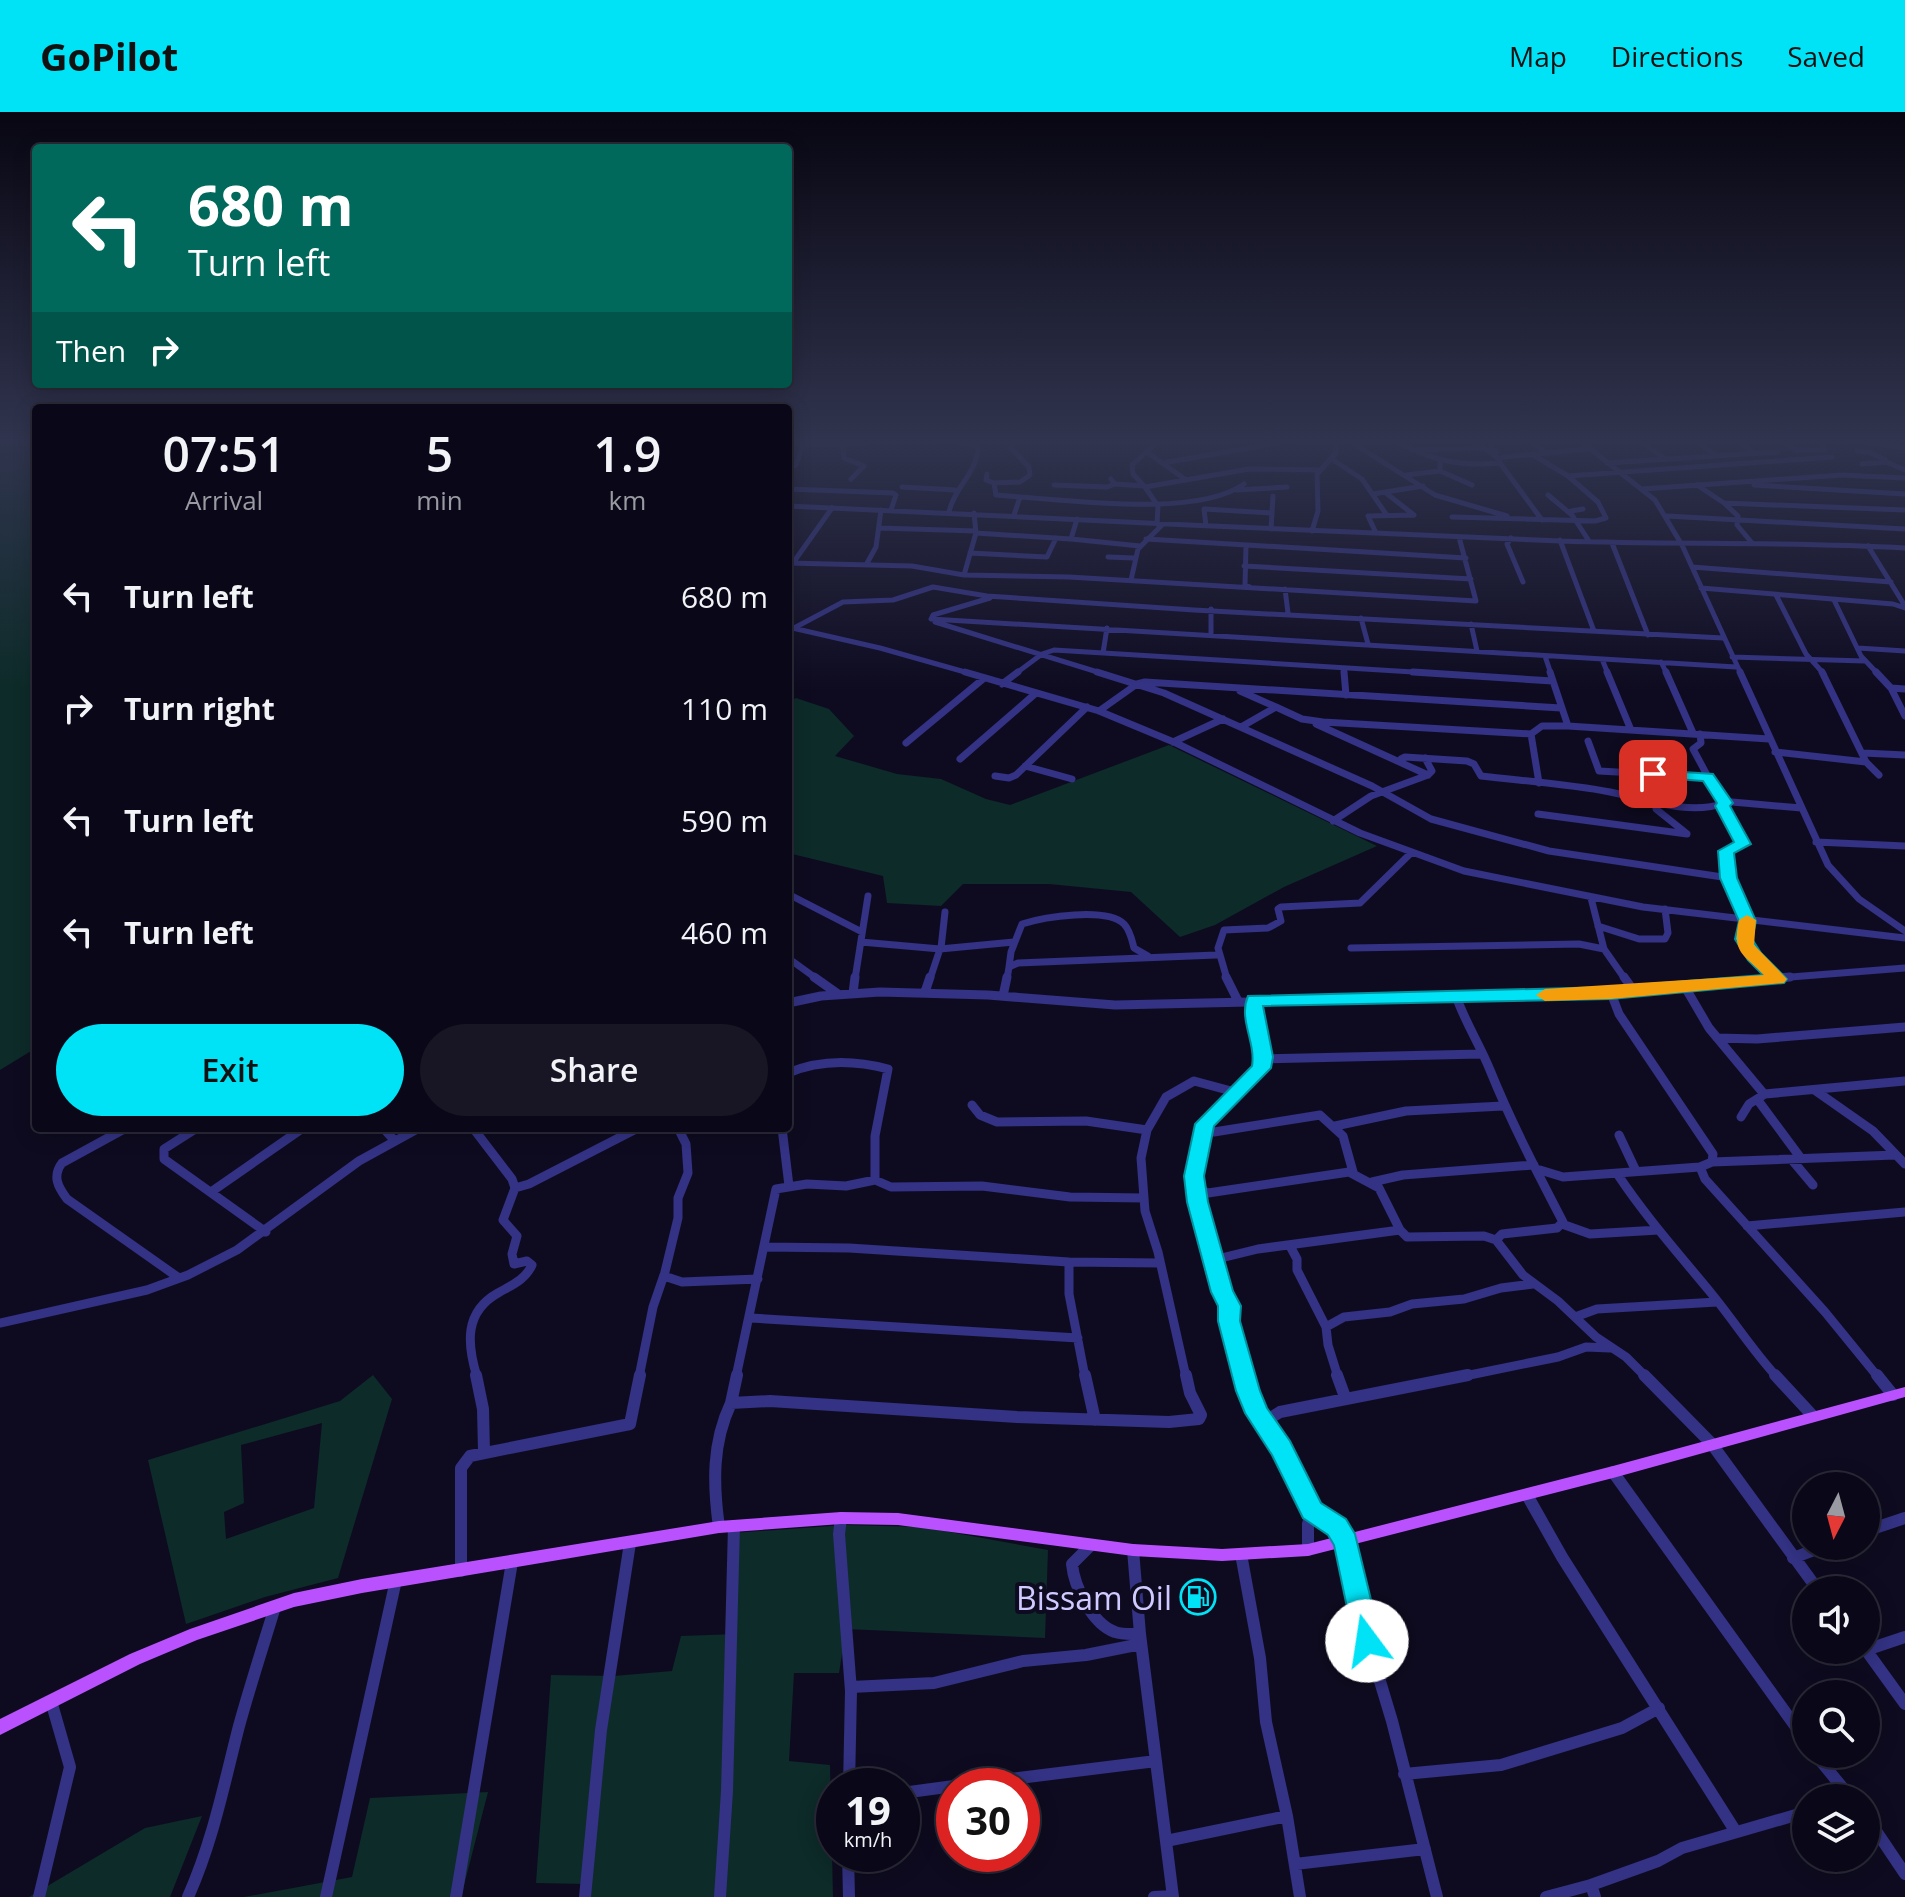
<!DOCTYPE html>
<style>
:root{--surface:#0a0818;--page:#181625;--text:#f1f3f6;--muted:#999aa2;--line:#2a2937;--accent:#00e2f5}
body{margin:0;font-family:"Open Sans",sans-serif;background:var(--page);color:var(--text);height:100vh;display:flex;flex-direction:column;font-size:30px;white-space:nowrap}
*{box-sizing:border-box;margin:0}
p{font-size:26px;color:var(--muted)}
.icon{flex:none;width:44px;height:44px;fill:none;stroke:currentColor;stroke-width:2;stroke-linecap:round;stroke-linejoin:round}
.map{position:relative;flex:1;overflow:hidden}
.sheet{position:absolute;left:32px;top:292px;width:760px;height:728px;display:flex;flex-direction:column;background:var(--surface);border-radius:8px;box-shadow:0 4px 20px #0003,0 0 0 2px var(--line)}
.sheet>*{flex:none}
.top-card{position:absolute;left:32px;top:32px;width:760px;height:244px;border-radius:8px;box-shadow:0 4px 20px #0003,0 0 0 2px var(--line);background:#00695c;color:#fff;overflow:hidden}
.needle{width:52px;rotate:186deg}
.controls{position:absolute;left:1792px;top:1360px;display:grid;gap:16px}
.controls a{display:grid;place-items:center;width:88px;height:88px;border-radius:50%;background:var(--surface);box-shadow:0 4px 20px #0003,0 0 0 2px var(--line);font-size:40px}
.speed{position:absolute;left:816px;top:1656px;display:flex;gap:16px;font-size:40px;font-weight:700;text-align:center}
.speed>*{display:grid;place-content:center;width:104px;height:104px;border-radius:50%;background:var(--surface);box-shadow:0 4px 20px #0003,0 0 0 2px var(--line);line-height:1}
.speed small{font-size:20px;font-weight:400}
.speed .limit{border:12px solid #d22;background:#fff;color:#111}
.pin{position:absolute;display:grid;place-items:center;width:68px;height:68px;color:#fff;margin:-34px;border-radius:16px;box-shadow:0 4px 12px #0006}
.me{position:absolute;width:88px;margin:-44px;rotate:346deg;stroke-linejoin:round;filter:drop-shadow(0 0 6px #0008)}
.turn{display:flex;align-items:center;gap:28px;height:168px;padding:0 24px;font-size:36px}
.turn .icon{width:104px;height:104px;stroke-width:2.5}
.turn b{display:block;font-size:56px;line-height:68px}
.then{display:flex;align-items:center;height:76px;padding:0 24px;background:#0003;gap:16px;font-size:30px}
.eta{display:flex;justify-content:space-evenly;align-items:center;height:136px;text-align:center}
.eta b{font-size:48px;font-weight:600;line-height:56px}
.primary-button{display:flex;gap:16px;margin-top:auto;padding:16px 24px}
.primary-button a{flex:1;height:92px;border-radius:48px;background:var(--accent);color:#111;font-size:32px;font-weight:600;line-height:92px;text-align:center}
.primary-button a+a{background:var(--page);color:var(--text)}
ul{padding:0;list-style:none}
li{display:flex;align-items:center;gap:24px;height:112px;padding:0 24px}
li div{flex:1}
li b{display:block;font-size:30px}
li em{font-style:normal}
header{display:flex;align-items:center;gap:48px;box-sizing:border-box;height:112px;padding:0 40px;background:var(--accent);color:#111}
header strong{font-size:38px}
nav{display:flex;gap:44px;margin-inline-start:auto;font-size:28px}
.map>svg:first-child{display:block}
.green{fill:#0d2b29;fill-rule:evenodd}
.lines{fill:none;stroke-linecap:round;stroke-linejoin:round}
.minor-far3{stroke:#333284;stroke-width:5}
.minor-far2{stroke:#333284;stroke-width:7}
.minor-far1{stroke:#333284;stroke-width:9}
.minor{stroke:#333284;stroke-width:12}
.major{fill:#ba51ff;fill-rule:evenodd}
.route{fill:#00e2f5;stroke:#00939f;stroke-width:2}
.slow{fill:#f59e0b}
.labels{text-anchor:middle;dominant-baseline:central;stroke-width:8;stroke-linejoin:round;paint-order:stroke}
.near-poi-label{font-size:32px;fill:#cfcaff;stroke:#0e0b20;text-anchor:end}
</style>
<header>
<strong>GoPilot</strong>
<nav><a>Map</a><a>Directions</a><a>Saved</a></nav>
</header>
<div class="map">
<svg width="1905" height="1785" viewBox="0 0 1905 1785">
<rect width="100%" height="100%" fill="#0e0b20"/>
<path class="green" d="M0 328H36V936L0 958Z
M796 586 829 597 854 624 835 644 897 662 941 667 986 687 1010 693 1169 633 1377 734 1284 775 1215 813 1180 825 1131 780 1049 772H963L941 794 887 791 883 764 788 741V591Z
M373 1263 392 1287 338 1466 265 1485 186 1512 148 1348 340 1289ZM322 1311 314 1396 226 1427 224 1400 244 1391 241 1333Z
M845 1413 922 1415 1048 1438 1045 1526 846 1517 839 1561H794L789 1649 830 1653 833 1785H587L588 1772 536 1771 551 1563 614 1564 672 1559 681 1524 737 1522 733 1421Z
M488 1680 461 1785H244L352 1765 370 1686Z
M202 1704 170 1785H29L145 1716Z"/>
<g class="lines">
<path class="minor-far3" d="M939 328 972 332 978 337C976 362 954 376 949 400
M1015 328 1011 336 1029 355 1030 363 1020 370 994 371 996 383 1020 385
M1348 328 1435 383 1507 404
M1394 328C1430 348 1459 355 1500 351L1499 347 1504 345 1589 337
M1490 328 1492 337 1497 340
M1530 328 1547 342
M1579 328 1655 388 1682 433 1741 562
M1639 328 1664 346
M1695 328 1717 344
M1737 328 1753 341
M1781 328 1797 339
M1847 328 1905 336
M788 329 803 333 804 329
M843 333 844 346 864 354 851 367
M1412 338 1484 336 1499 347
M1796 338H1825L1821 328
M1857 339 1869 340 1885 348
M1147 340 1186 368
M1535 344 1568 364
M1333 348 1362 367 1386 402
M1163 351 1294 328
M1500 351 1542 408
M1607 351 1778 340
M1862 352 1886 350 1905 358
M788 355 796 353 803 333 863 332 865 328
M1440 359 1472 373
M987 362 986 368 994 371
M1406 363 1440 359V351
M1111 367 1115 372 1144 374
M1054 373 1107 375 1115 372
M1697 373 1724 391
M1754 373 1905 382
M902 375 955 378
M1145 375 1133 362 1132 353 1160 328
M788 377 893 381 896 383 891 398
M1642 377 1842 363 1905 366
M1237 378 1287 375
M1386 381 1414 403
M1373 382 1423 374
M1548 383 1572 403 1589 429
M788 394C1046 406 1303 419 1561 429 1676 433 1790 429 1905 436
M1571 399 1583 397
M1014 403 1020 385C1077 389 1198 405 1244 372
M1667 404 1905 417
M1452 405 1595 409 1606 406 1598 390 1568 364 1832 345
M1157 412 1158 394 1145 375 1249 357 1319 358
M1206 414 1204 397 1271 401
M880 416 976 419
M1271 417 1273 384
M1312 419 1318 399 1317 362 1336 341 1335 333 1339 328
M976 421 1071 427 1077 407
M1376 421 1368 404 1414 403
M1511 426 1507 432 1523 470
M1071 427 1140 434
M1146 427 1466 446
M1560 428 1594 519
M1612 431 1648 523
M1752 431 1737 413 1738 404 1724 391 1905 398
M1246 434 1245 473 1250 475
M1868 434 1905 494
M970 441 1047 445 1056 426
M1108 445 1134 446
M788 451 912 454 964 463 1069 465 1476 489 1459 425
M793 451 832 396
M866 453 876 435 881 398
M1244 454 1471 467
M1692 455 1891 470
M964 463 976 421 974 401
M1131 468 1138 437 1162 413
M1701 476 1893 492 1905 496
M1285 477 1288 501
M1776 483 1806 542 1824 562
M990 486 933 503 931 507 1736 555
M1834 488 1861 544 1878 562
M1211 497V522
M1361 506 1368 532
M935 510 1104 562
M1471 512 1477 539
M788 515 880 536 972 562
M794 516 843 490 893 488 933 475 987 484 1194 498 1723 526
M1858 536 1905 539
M1103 541 1107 516
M1545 544 1551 562
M1732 545 1865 549
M1602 547 1608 562
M1661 550 1667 562
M1344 556V562
M1015 562 1042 542 1054 538 1446 562"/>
<path class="minor-far2" d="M965 560 1099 599 1176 631 1360 721 1464 759 1643 795 1905 826
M1097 560 1164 581 1372 674 1431 707 1549 739 1729 766
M1344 560 1346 583
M1413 560 1553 569
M1550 560 1568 614
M1607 560 1631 618
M1666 560 1693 621
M1740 560 1828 753 1859 787 1905 819
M1822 560 1866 650 1879 663
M1876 560 1891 576 1905 604
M1002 572 1018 560
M1891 576 1905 577
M1240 579 1276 595
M1099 599 1137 572 1145 570 1561 596
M1316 612 1428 663
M1241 615 1276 595 1302 607 1323 610 1531 622 1542 614H1568L1769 627
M1531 622 1539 671
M1700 622 1701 631 1693 637 1721 689 1801 696
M1588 629 1599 659 1707 665
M1173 630 1223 607
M906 631 983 567
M1775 640 1866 650
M1863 641 1905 643
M960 647 1036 581
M1403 651 1401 647 1405 645 1467 649 1474 652 1481 664C1524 669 1568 672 1610 680 1646 687 1688 704 1725 691
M1025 654 1072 667
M995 664 1009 666 1016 663 1087 595
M1656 692V697L1686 721
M1722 694 1743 732 1726 739 1729 766 1748 809 1744 827 1754 845 1778 867
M1538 702 1687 722
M1333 709 1371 684 1428 663 1432 659 1425 646
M1816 730 1905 734
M788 782 862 820
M1591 786 1604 837 1625 867
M1598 814 1639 827H1665L1668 821 1665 797
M861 830 940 837
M941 836 945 800
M1351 836 1579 832 1604 837
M788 846 817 867
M1009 855 1011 840 1022 812C1044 805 1106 795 1124 812 1130 818 1132 828 1134 836L1148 844
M855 867 868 784
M930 867 940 837 1014 830
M1007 867 1009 855 1018 851 1216 843
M1227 867 1218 836 1224 818 1268 816 1281 809 1278 797 1281 795 1360 791 1411 741
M1764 867 1905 856"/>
<path class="minor-far1" d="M814 865 838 882
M1226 865 1238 889
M1624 865 1634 879
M1776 865 1778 867
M1685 875 1709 916 1764 982
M925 880 930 865
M853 881 855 865
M1611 881 1619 902 1713 1042 1712 1050 1700 1055 1705 1067 1825 1200 1878 1265
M1003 884 1007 865
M1456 884C1465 910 1480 933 1490 958 1511 1010 1537 1060 1563 1110L1557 1116 1502 1122 1496 1128
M788 891 821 884 880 880 988 883 1115 893 1556 883 1790 865
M1717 926 1757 927 1905 915
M1263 947 1481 942
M788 961C821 947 854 948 888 957L875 1024V1068
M1816 979 1873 1019 1905 1052
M1235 980 1205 1012 1194 1064 1222 1180 1229 1194V1209L1244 1265
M1757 987 1800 1045
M972 993 980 1003 997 1010 1086 1009 1147 1018
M1741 1005 1749 992 1765 982 1905 969
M1335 1014 1406 999 1503 994
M126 1016 62 1051C52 1064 58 1075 67 1087L179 1166
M197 1016 164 1037V1047L266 1120
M383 1016 394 1028
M473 1016 512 1067 515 1076 503 1108 517 1124 512 1142 514 1152 527 1149 532 1153C525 1168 512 1173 498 1181 464 1200 467 1232 477 1265
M678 1016 686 1032 688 1061 678 1086V1106L664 1164 682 1170 758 1167
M782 1016 789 1074
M1202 1019 1214 1020 1320 1003 1343 1024 1353 1060
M1619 1023 1636 1059
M1792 1048 1813 1073
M1712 1050 1895 1043
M1540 1058 1563 1065 1700 1055
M1618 1063C1646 1105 1679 1142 1711 1181 1734 1209 1753 1239 1777 1265
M1372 1070 1403 1063 1534 1053
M515 1076 529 1072 638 1016
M1196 1076 1208 1081 1349 1060 1379 1076 1400 1118 1407 1125 1484 1124 1496 1128 1523 1163 1558 1189 1596 1225 1626 1245 1646 1265
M211 1080 303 1016
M1562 1112 1590 1122 1659 1118
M1747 1114 1905 1100
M1290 1134 1297 1147V1158L1326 1215
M765 1135 849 1136 1069 1150
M1213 1148 1258 1137 1400 1118
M1575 1205 1597 1197 1717 1190
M751 1206 1078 1226
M0 1211 147 1178 188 1163 237 1138 359 1049 419 1016
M639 1265 653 1195 664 1163
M736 1265 776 1077 807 1072 846 1074 875 1068 891 1075 982 1074 1070 1085 1144 1086
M1085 1265 1069 1182V1150L1160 1151
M1186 1265 1158 1140 1145 1099 1141 1046 1147 1018 1166 985 1194 969 1235 980 1259 959C1266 936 1253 912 1254 888
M1338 1265 1328 1233 1326 1215 1344 1205 1390 1200 1412 1192 1464 1187 1501 1176 1533 1172
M1460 1265 1558 1245 1586 1235 1610 1236"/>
<path class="minor" d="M476 1263 483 1297 484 1339
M1085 1263 1095 1308
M1244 1263 1257 1301 1281 1336 1312 1399 1308 1412V1438
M1337 1263 1345 1285
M1644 1263 1711 1331 1818 1478
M1775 1263 1812 1303
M1877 1263 1893 1283
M731 1291 737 1263
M1271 1318 1272 1305 1280 1300 1468 1263
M1613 1360 1806 1629
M1527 1383 1562 1445 1736 1720
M1312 1399 1337 1415 1346 1430 1363 1513 1392 1609 1437 1785
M841 1406 839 1422 851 1579 849 1674
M719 1415C713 1372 712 1331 731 1291L770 1289 1017 1305 1169 1310 1199 1307 1201 1303 1190 1281 1186 1263
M1866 1419 1905 1406
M1090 1434 1072 1452C1074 1474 1092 1512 1115 1520 1123 1523 1132 1522 1140 1522
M1133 1438 1140 1522 1173 1785
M1241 1442 1260 1546 1266 1610 1287 1704 1300 1785
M1793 1446 1825 1434
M461 1459V1356L470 1344 630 1312 640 1263
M1866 1538 1905 1592
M1866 1538 1905 1525
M851 1575 934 1571 1023 1549 1086 1543 1141 1532
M1815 1642 1851 1686
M1404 1662 1501 1653 1622 1616 1659 1596
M955 1674 1156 1649
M902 1681 954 1674
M1866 1704 1905 1762
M1166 1729 1287 1704
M848 1742 849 1785
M1295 1752 1425 1737
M39 1785 70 1655 51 1589
M188 1785C213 1729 224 1672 239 1614 250 1574 263 1534 275 1495
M326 1785 396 1468
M456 1785 512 1450
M585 1785 601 1618 630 1431
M720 1785 727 1679 734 1414
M1154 1785 1173 1784
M1546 1785 1591 1773
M1595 1785 1591 1773 1658 1749 1682 1736 1806 1700"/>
<path class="major" d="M1905 1275V1285L1613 1366 1308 1444 1222 1449 1133 1444 898 1413 841 1412 719 1421 362 1481 294 1495 197 1528 140 1552 0 1623V1607L130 1542 190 1517 294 1481 362 1467 719 1409 841 1400 898 1401 1133 1432 1222 1437 1308 1432 1613 1354Z"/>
</g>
<linearGradient id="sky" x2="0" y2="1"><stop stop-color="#080612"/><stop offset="0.57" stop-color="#30344e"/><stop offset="1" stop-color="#30344e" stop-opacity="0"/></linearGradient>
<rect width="1905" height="578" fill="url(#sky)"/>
<path class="route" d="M1653 658 1713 662 1733 691 1730 694 1751 732 1734 741 1737 766 1756 809 1752 827 1761 841 1787 867 1784 871 1611 887 1263 894 1273 945 1271 956 1214 1014 1204 1064 1208 1090 1233 1179 1241 1194 1240 1209 1260 1279 1267 1296 1290 1329 1321 1391 1346 1407 1355 1422 1381 1529 1377 1537 1367 1541 1358 1537 1354 1529 1334 1433 1328 1423 1303 1406 1272 1343 1245 1301 1236 1279 1218 1209V1194L1211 1180 1187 1090 1184 1064 1195 1012 1252 954C1256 930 1238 907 1248 884L1611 875 1763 863 1748 848 1735 827 1739 809 1720 766 1718 739 1734 730 1715 694 1717 691 1703 669 1648 665 1646 662Z"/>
<path class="slow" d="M1747 803 1756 808 1754 833 1784 864 1787 867 1784 871 1611 887 1545 889 1536 883 1545 877 1764 863C1742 841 1732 840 1739 808Z"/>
<defs>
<symbol id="fuel-ring" viewBox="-11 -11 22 22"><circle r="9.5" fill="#0e0b20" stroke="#00e2f5" stroke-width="1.5"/><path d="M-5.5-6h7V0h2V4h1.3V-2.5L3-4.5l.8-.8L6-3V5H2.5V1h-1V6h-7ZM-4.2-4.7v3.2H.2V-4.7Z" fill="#00e2f5"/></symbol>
</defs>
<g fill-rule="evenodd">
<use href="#fuel-ring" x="1178" y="1465" width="40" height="40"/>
</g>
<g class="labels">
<g class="near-poi-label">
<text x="1172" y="1485">Bissam Oil</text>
</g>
</g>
</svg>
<div class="controls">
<a><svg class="needle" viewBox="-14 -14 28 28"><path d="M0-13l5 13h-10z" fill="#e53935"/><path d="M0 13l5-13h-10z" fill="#999aa2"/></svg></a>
<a><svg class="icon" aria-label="sound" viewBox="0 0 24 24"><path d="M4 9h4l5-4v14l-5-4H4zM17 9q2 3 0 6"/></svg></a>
<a><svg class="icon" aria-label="search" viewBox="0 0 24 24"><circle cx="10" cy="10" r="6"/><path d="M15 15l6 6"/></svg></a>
<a><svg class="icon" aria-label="layers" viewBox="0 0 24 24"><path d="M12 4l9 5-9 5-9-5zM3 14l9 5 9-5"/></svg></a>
</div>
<div class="speed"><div>19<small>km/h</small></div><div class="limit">30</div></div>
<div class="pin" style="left:1653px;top:662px;background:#d93025"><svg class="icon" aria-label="arrive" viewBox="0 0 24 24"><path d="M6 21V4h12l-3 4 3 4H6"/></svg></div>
<svg class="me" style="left:1367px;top:1529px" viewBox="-20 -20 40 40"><circle r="19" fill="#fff"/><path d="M0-13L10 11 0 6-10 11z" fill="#00e2f5"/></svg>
<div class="top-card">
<div class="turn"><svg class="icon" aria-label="left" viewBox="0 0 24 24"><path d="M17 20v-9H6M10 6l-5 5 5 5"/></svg><div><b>680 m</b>Turn left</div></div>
<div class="then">Then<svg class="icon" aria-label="right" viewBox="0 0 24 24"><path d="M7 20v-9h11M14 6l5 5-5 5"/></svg></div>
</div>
<section class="sheet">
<div class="eta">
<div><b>07:51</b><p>Arrival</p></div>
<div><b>5</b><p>min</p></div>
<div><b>1.9</b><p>km</p></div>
</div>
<ul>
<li><svg class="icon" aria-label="left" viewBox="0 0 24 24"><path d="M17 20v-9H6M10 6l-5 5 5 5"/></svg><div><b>Turn left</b></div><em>680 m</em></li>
<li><svg class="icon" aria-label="right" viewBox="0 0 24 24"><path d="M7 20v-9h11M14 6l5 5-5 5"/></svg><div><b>Turn right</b></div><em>110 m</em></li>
<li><svg class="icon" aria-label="left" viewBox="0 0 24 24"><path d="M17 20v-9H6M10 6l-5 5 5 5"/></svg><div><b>Turn left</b></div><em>590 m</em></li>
<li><svg class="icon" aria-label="left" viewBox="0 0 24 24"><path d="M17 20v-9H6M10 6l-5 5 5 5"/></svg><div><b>Turn left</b></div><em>460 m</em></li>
</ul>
<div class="primary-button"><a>Exit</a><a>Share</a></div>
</section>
</div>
